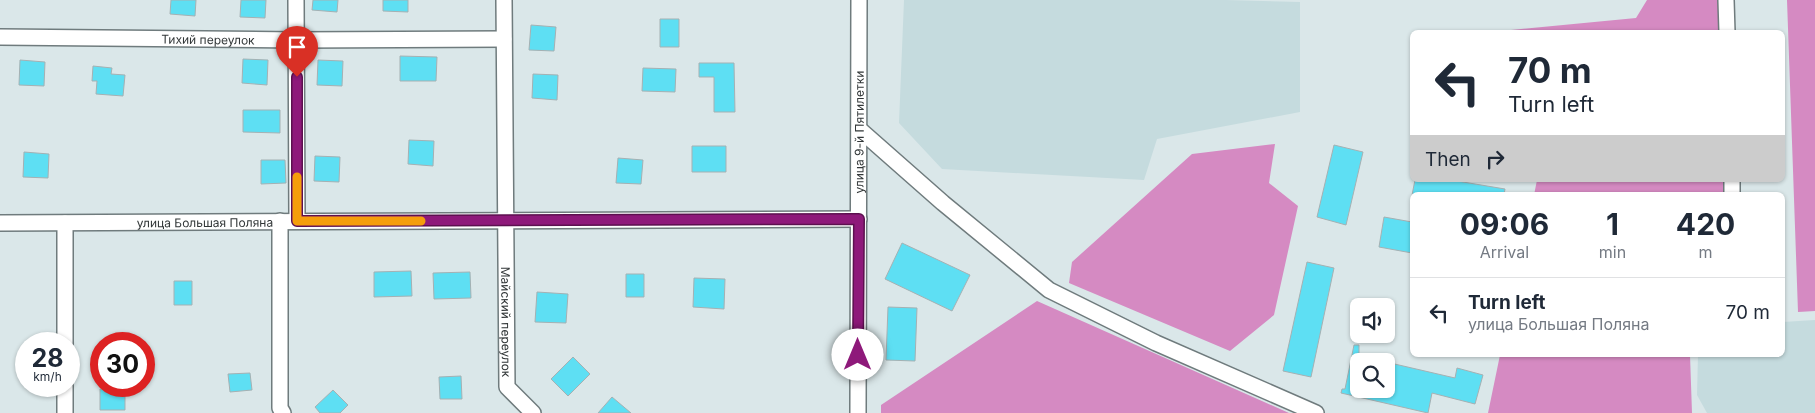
<!DOCTYPE html>
<meta charset="utf-8">
<style>
:root{--surface:#fff;--page:#f6f6f7;--text:#1f2937;--muted:#747a83;--line:#e0e1e3}
body{margin:0;font-family:Inter,sans-serif;background:var(--page);color:var(--text);height:100vh;display:flex;flex-direction:column;font-size:19px;white-space:nowrap}
*{box-sizing:border-box;margin:0}
p{font-size:16px;color:var(--muted)}
.icon{flex:none;width:28px;height:28px;fill:none;stroke:currentColor;stroke-width:2;stroke-linecap:round;stroke-linejoin:round}
.map{position:relative;flex:1;overflow:hidden}
.drawer{position:absolute;left:1410px;top:192px;width:375px;height:165px;display:flex;flex-direction:column;background:var(--surface);border-radius:8px;box-shadow:0 1px 4px #0004}
.drawer>*{flex:none}
.hud{position:absolute;left:1410px;top:30px;width:375px;height:152px;border-radius:8px;box-shadow:0 1px 4px #0004;background:#fff;color:var(--text);overflow:hidden}
.tools{position:absolute;left:1350px;top:298px;display:grid;gap:10px}
.tools a{display:grid;place-items:center;width:45px;height:45px;border-radius:8px;background:var(--surface);box-shadow:0 1px 4px #0004;font-size:25px}
.speed{position:absolute;left:15px;top:332px;display:flex;gap:10px;font-size:25px;font-weight:700;text-align:center}
.speed>*{display:grid;place-content:center;width:65px;height:65px;border-radius:50%;background:var(--surface);box-shadow:0 1px 4px #0004;line-height:1}
.speed small{font-size:12px;font-weight:400}
.speed .limit{border:8px solid #d22;background:#fff;color:#111}
.pin{position:absolute;display:grid;place-items:center;width:42px;height:42px;color:#fff;margin:-51px -21px;border-radius:50% 50% 50% 0;rotate:-45deg;box-shadow:0 0 5px #0007}
.pin .icon{rotate:45deg}
.me{position:absolute;width:55px;margin:-28px;rotate:0deg;stroke-linejoin:round;filter:drop-shadow(0 0 4px #0008)}
.turn{display:flex;align-items:center;gap:18px;height:105px;padding:0 15px;font-size:22px}
.turn .icon{width:65px;height:65px;stroke-width:2.5}
.turn b{display:block;font-size:35px;line-height:42px}
.then{display:flex;align-items:center;height:48px;padding:0 15px;background:#0003;gap:10px;font-size:19px}
.eta{display:flex;justify-content:space-evenly;align-items:center;height:85px;text-align:center}
.eta b{font-size:30px;font-weight:700;line-height:35px}
ul{padding:0;list-style:none}
li{display:flex;align-items:center;gap:15px;height:70px;padding:0 15px;border-top:1px solid var(--line)}
li div{flex:1}
li b{display:block;font-size:19px}
li em{font-style:normal}
.map>svg:first-child{display:block}
.built{fill:#c5dbde}
.forest{fill:#d58ac2}
.building{fill:#5edff3;stroke:#a5b1b3}
.lines{fill:none;stroke-linecap:round;stroke-linejoin:round}
.street-casing{stroke:#6f7b7d;stroke-width:18}
.street{stroke:#fff;stroke-width:15}
.route-casing{stroke:#5c104f;stroke-width:12}
.route{stroke:#8e197a;stroke-width:9}
.slow{stroke:#f59e0b;stroke-width:9}
.labels{text-anchor:middle;dominant-baseline:central;stroke-width:4;stroke-linejoin:round;paint-order:stroke}
.street-label{font-size:12px;fill:#313637;stroke:#e7f4f6}
</style>
<div class="map">
<svg width="1815" height="413" viewBox="0 0 1815 413">
<rect width="100%" height="100%" fill="#dae7e9"/>
<path class="built" d="M904 0H1226L1300 2V112L1157 139 1144 180 942 169 899 123Z
M1815 320V413H1707L1697 395 1698 355H1782L1783 322Z"/>
<path class="forest" d="M1647 0H1722V32H1491L1636 18Z
M1787 0H1815V311L1798 312Z
M1275 144 1269 183 1298 206 1274 315 1230 351 1069 283 1072 262 1192 154Z
M1537 180H1724V195H1534Z
M1037 301 1289 413H881V405Z
M1500 355H1690L1692 413H1488Z"/>
<path class="building" d="M171 0H196L195 16 170 14Z
M241 0H266L265 18 240 17Z
M313 0H338L337 12 312 10Z
M383 0H408V12L383 11Z
M660 19H679V47H660Z
M531 25 556 27 554 51 529 50Z
M400 56 437 57 436 81H400Z
M243 59 268 60 267 85 242 83Z
M20 60 45 62 44 86 19 85Z
M318 60 343 61 342 86 317 85Z
M699 63H734L735 112H714V77H699Z
M93 66 112 68 111 74 125 75 123 96 96 94 97 81H92Z
M643 68 676 69 675 92 642 91Z
M533 74 558 75 557 100 532 98Z
M243 110H280V133L243 132Z
M409 140 434 141 433 166 408 164Z
M1334 145 1363 152 1346 225 1317 217Z
M692 146H726V172H692Z
M24 152 49 154 48 178 23 177Z
M315 156 340 157 339 182 314 181Z
M618 158 643 160 641 184 616 183Z
M261 160H285L286 183 261 184Z
M1415 180H1451L1505 189 1504 195H1412Z
M1384 217 1412 222V253L1379 247Z
M902 243 970 275 952 311 885 279Z
M1307 262 1334 268 1311 377 1283 371Z
M411 271 412 296 374 297V272Z
M470 272 471 298 434 299 433 273Z
M626 274H644V297H626Z
M694 278 725 279 724 309 693 307Z
M174 281H192V305H174Z
M537 292 568 294 566 323 535 322Z
M888 307 917 308 915 361 886 360Z
M1354 345H1359V389H1386V362L1455 378 1457 368 1483 375 1475 404 1432 393 1428 413 1341 393 1342 389H1345Z
M573 357 590 374 568 396 551 379Z
M250 373 252 390 230 392 228 374Z
M461 376 462 399H440L439 377Z
M100 389 125 390V410H100Z
M333 390 348 405 340 413H320L315 407Z
M612 397 631 413H598Z"/>
<g class="lines">
<defs>
<g id="street">
<path d="M296 0 297 221"/>
<path id="s1" d="M504 0 507 387 533 413"/>
<path d="M1726 0 1727 32"/>
<path id="s2" d="M0 37 297 40 504 39"/>
<path d="M859 129 943 203 1049 290 1156 343 1316 413"/>
<path d="M1732 180V195"/>
<path d="M280 221V408L283 413"/>
<path id="s3" d="M0 223 859 219"/>
<path d="M65 344V223"/>
<path d="M65 413V386"/>
<path id="s4" d="M858 413 859 0"/>
</g>
</defs>
<use href="#street" class="street-casing"/>
<use href="#street" class="street"/>
</g>
<g class="lines">
<defs>
<path id="route" d="M297 77V221L859 219 858 355"/>
</defs>
<use href="#route" class="route-casing"/>
<use href="#route" class="route"/>
<path class="slow" d="M297 177V221H421"/>
</g>
<g class="labels">
<g class="street-label">
<text stroke="none"><textPath href="#s2" startOffset="208">Тихий переулок</textPath></text>
<text stroke="none"><textPath href="#s4" startOffset="281">улица 9-й Пятилетки</textPath></text>
<text stroke="none"><textPath href="#s3" startOffset="205">улица Большая Поляна</textPath></text>
<text stroke="none"><textPath href="#s1" startOffset="322">Майский переулок</textPath></text>
</g>
</g>
</svg>
<div class="tools">
<a><svg class="icon" aria-label="sound" viewBox="0 0 24 24"><path d="M4 9h4l5-4v14l-5-4H4zM17 9q2 3 0 6"/></svg></a>
<a><svg class="icon" aria-label="search" viewBox="0 0 24 24"><circle cx="10" cy="10" r="6"/><path d="M15 15l6 6"/></svg></a>
</div>
<div class="speed"><div>28<small>km/h</small></div><div class="limit">30</div></div>
<div class="pin" style="left:297px;top:77px;background:#d93025"><svg class="icon" aria-label="arrive" viewBox="0 0 24 24"><path d="M6 21V4h12l-3 4 3 4H6"/></svg></div>
<svg class="me" style="left:858px;top:355px" viewBox="-20 -20 40 40"><circle r="19" fill="#fff"/><path d="M0-13L10 11 0 6-10 11z" fill="#8e197a"/></svg>
<div class="hud">
<div class="turn"><svg class="icon" aria-label="left" viewBox="0 0 24 24"><path d="M17 20v-9H6M10 6l-5 5 5 5"/></svg><div><b>70 m</b>Turn left</div></div>
<div class="then">Then<svg class="icon" aria-label="right" viewBox="0 0 24 24"><path d="M7 20v-9h11M14 6l5 5-5 5"/></svg></div>
</div>
<section class="drawer">
<div class="eta">
<div><b>09:06</b><p>Arrival</p></div>
<div><b>1</b><p>min</p></div>
<div><b>420</b><p>m</p></div>
</div>
<ul>
<li><svg class="icon" aria-label="left" viewBox="0 0 24 24"><path d="M17 20v-9H6M10 6l-5 5 5 5"/></svg><div><b>Turn left</b><p>улица Большая Поляна</p></div><em>70 m</em></li>
</ul>
</section>
</div>
